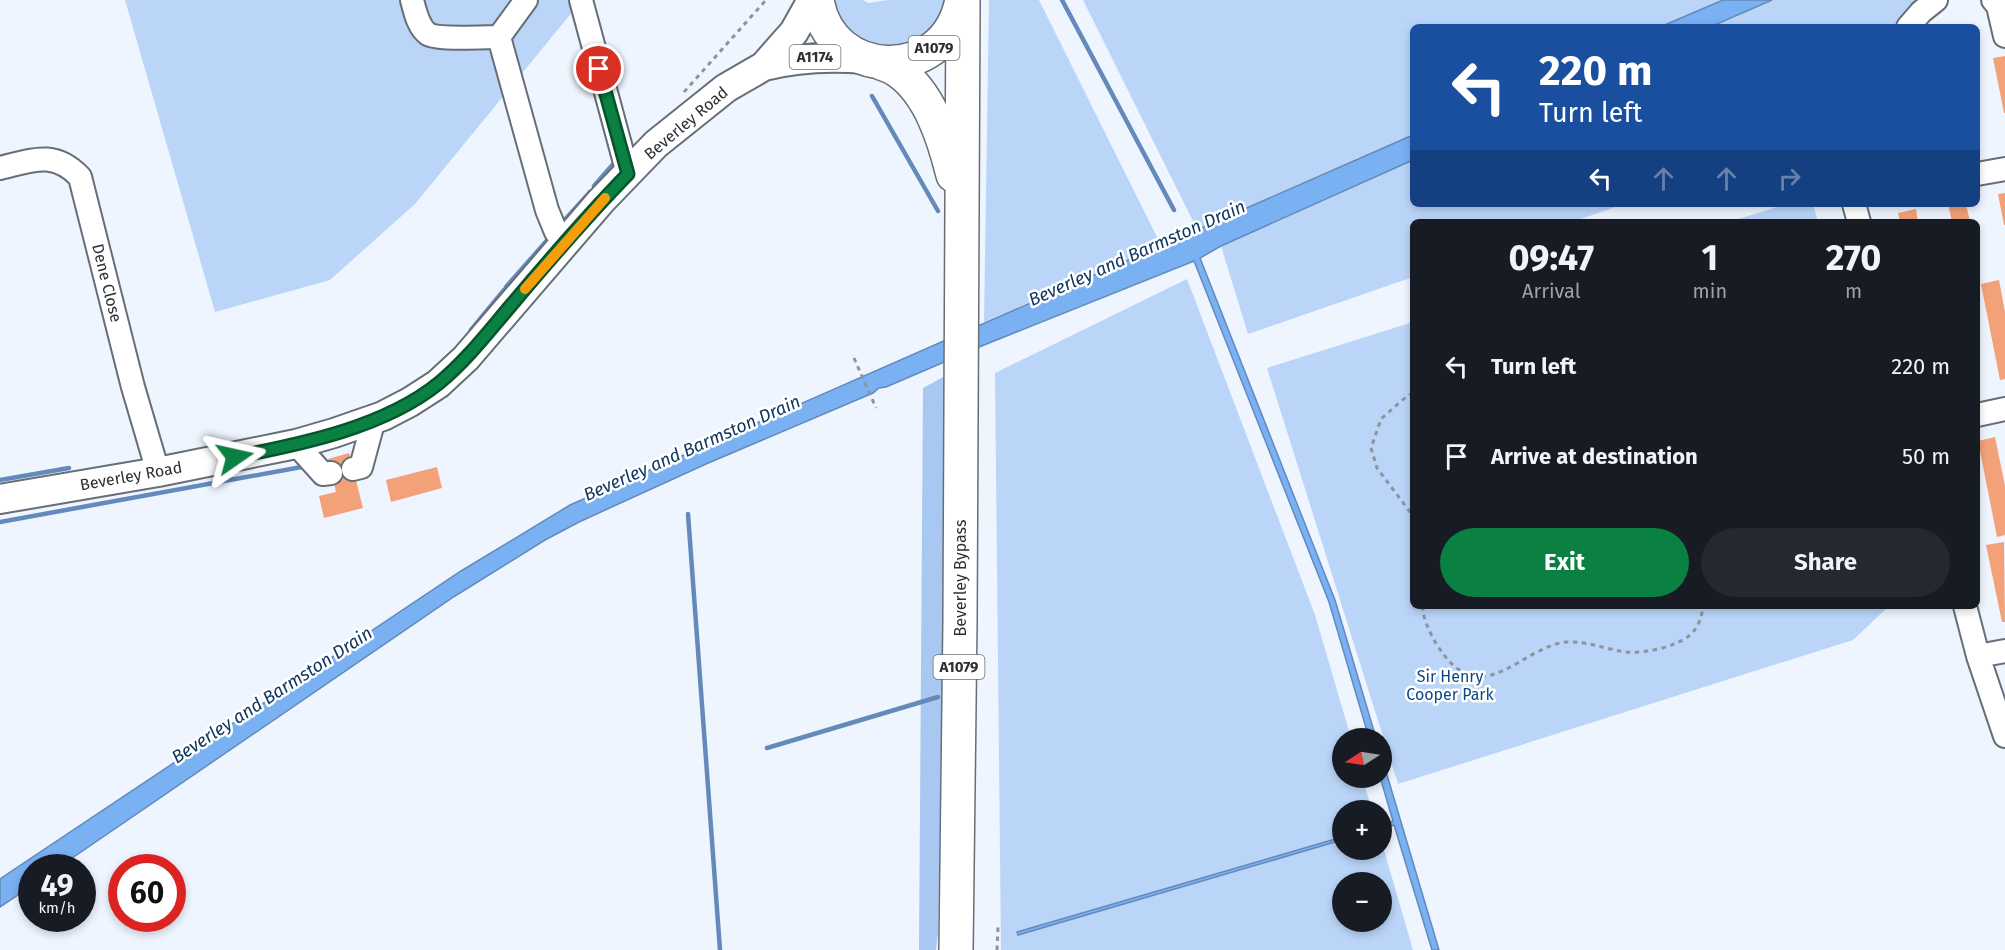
<!DOCTYPE html>
<meta charset="utf-8">
<style>
:root{--surface:#171b24;--page:#242831;--text:#f1f3f6;--muted:#9ea1a6;--accent:#0b8043}
body{margin:0;font-family:"Fira Sans",sans-serif;background:var(--page);color:var(--text);height:100vh;display:flex;flex-direction:column;font-size:22px;white-space:nowrap}
*{box-sizing:border-box;margin:0}
p{font-size:20px;color:var(--muted)}
.icon{flex:none;width:33px;height:33px;fill:none;stroke:currentColor;stroke-width:2;stroke-linecap:round;stroke-linejoin:round}
.map{position:relative;flex:1;overflow:hidden}
.panel{position:absolute;left:1410px;top:219px;width:570px;height:390px;display:flex;flex-direction:column;background:var(--surface);border-radius:9px;box-shadow:0 3px 9px #0003}
.panel>*{flex:none}
.banner{position:absolute;left:1410px;top:24px;width:570px;height:183px;border-radius:9px;box-shadow:0 3px 9px #0003;background:#1a4fa0;color:#fff;overflow:hidden}
.needle{width:39px;rotate:258deg}
.buttons{position:absolute;left:1332px;top:728px;display:grid;gap:12px}
.buttons a{display:grid;place-items:center;width:60px;height:60px;border-radius:50%;background:var(--surface);box-shadow:0 3px 9px #0003;font-size:30px}
.speed{position:absolute;left:18px;top:854px;display:flex;gap:12px;font-size:30px;font-weight:700;text-align:center}
.speed>*{display:grid;place-content:center;width:78px;height:78px;border-radius:50%;background:var(--surface);box-shadow:0 3px 9px #0003;line-height:1}
.speed small{font-size:15px;font-weight:400}
.speed .limit{border:9px solid #d22;background:#fff;color:#111}
.pin{position:absolute;display:grid;place-items:center;width:51px;height:51px;color:#fff;margin:-26px;border:3px solid #fff;border-radius:50%;box-shadow:0 2px 6px #0007}
.me{position:absolute;width:66px;margin:-33px;rotate:79deg;stroke-linejoin:round;filter:drop-shadow(0 0 4px #0008)}
.turn{display:flex;align-items:center;gap:21px;height:126px;padding:0 30px;font-size:27px}
.turn .icon{width:78px;height:78px;stroke-width:2.5}
.turn b{display:block;font-size:42px;line-height:51px}
.lanes{display:flex;align-items:center;height:57px;padding:0 30px;background:#0003;justify-content:center;gap:30px;direction:ltr}
.lanes .off{opacity:.35}
.eta{display:flex;justify-content:space-evenly;align-items:center;height:102px;text-align:center}
.eta b{font-size:36px;font-weight:700;line-height:42px}
.button{display:flex;gap:12px;margin-top:auto;padding:12px 30px}
.button a{flex:1;height:69px;border-radius:36px;background:var(--accent);color:#fff;font-size:24px;font-weight:700;line-height:69px;text-align:center}
.button a+a{background:var(--page);color:var(--text)}
ul{padding:0;list-style:none}
li{display:flex;align-items:center;gap:18px;height:90px;padding:0 30px}
li div{flex:1}
li b{display:block;font-size:22px}
li em{font-style:normal}
.map>svg:first-child{display:block}
.green{fill:#bad5f8;fill-rule:evenodd}
.forest{fill:#a8c8f1}
.water{fill:#7ab1f3;stroke:#638aba;stroke-width:1.5}
.lines{fill:none;stroke-linecap:round;stroke-linejoin:round}
.stream{stroke:#638aba;stroke-width:4.5}
.building{fill:#f3a178}
.minor-casing{stroke:#666e78;stroke-width:26}
.major-casing{stroke:#666e78;stroke-width:32}
.highway-casing{stroke:#666e78;stroke-width:36}
.path{stroke:#8f949c;stroke-width:3;stroke-dasharray:4.5 4.5;stroke-linecap:butt}
.minor{stroke:#fff;stroke-width:22}
.major{stroke:#fff;stroke-width:28}
.highway{stroke:#fff;stroke-width:33}
.route-casing{stroke:#07532c;stroke-width:15}
.route{stroke:#0b8043;stroke-width:10}
.slow{stroke:#f59e0b;stroke-width:10}
.labels{text-anchor:middle;dominant-baseline:central;stroke-width:5;stroke-linejoin:round;paint-order:stroke}
.shield{fill:#fff;stroke:#6b6d71;stroke-width:1.5}
.shield-label{font-size:15px;font-weight:bold;fill:#2c2f34}
.street-label{font-size:16px;fill:#2c2f34;stroke:#fff}
.park-label{font-size:16px;fill:#0f4782;stroke:#fff}
.water-label{font-size:18px;font-style:italic;fill:#113761;stroke:#fff}
</style>
<div class="map">
<svg width="2005" height="950" viewBox="0 0 2005 950">
<rect width="100%" height="100%" fill="#eef5ff"/>
<path class="green" d="M125 0H569L573 11 415 204 330 280 215 312Z
M835 0H863L868 3 888 0H946L936 26 915 45 893 52 850 38 834 8Z
M989 0H1039L1161 245 984 322Z
M1083 0H1723L1660 27H1413V135L1197 229Z
M1772 0H1924L1914 6 1896 27H1710Z
M1413 160V204H1624L1572 222H1413V277L1248 334 1221 246Z
M1786 204H1813L1818 222H1729Z
M1187 279 1315 615 1351 738H1342V777H1362L1372 810H1342V849H1382V843L1413 950H1001L995 373ZM1342 882H1382V921H1342Z
M1413 322V606H1889L1853 640 1398 784 1267 368Z"/>
<path class="forest" d="M947 375 938 933 936 950H919L923 388Z"/>
<path class="water" d="M1723 0H1772L1710 27H1660Z
M1413 135V160L1221 246 1200 258 1335 600 1376 738H1369L1329 602 1194 261 984 345 886 387 879 388 873 393 706 464 579 522 545 540 455 596 59 867H32L31 886 0 907V879L461 571 570 505Z
M1382 758 1439 950H1432L1394 825 1382 829V825L1393 821 1380 777H1382Z
M1342 837V840L1018 935 1017 932Z"/>
<g class="lines">
<path class="stream" d="M1062 0 1174 210
M872 96 938 211
M594 186 615 162
M561 224 590 192
M506 287 550 237
M471 330 504 290
M0 480 69 468
M688 514 720 950
M0 522 307 466
M767 748 938 697"/>
</g>
<path class="building" d="M2005 56V113H2004L1993 58Z
M2005 193V225H2004L1998 194Z
M1948 204H1966L1970 222H1952Z
M1916 209 1918 222H1900L1898 213Z
M1999 280 2005 312V379L2000 380 1981 284Z
M1995 437 2005 486V535L1997 537 1978 441Z
M349 453 363 508 324 518 319 496 336 492 328 459Z
M437 467 442 488 391 502 386 480Z
M2004 542 2005 622H2002L1986 545Z"/>
<g class="lines">
<defs>
<path id="minor" d="M412 0C415 11 418 27 428 34 438 40 485 37 499 37
M581 0 628 174
M1993 0 1998 6 2005 36
M1908 27 1921 12 1936 0
M499 37 547 210 556 232 567 241
M499 37 526 0
M0 168C33 160 54 150 80 177L133 387 158 472
M1977 174 2005 169
M1854 204 1859 222
M1977 415 2005 409
M296 444 323 474 331 473
M353 469 361 467 374 419
M1965 606 1978 656 2005 736
M1978 656 2005 651"/>
<path id="major" d="M764 66C799 57 830 56 865 59
M0 499 158 472 296 444 334 433 383 416 410 402 438 384 466 358 601 201 656 144 726 88 764 66 794 32 812 0"/>
<path id="highway" d="M817 0C830 81 943 84 961 4
M881 63C887 65 893 67 898 71 930 93 944 139 953 175
M956 950 960 622 963 0"/>
</defs>
<use href="#minor" class="minor-casing"/>
<use href="#major" class="major-casing"/>
<use href="#highway" class="highway-casing"/>
<path class="path" d="M684 92 766 0
M854 358 876 408
M1413 393 1407 396 1381 419 1371 448 1377 468 1413 516
M1422 606C1424 623 1434 642 1444 655 1485 708 1522 647 1566 642 1587 641 1605 649 1625 652 1644 654 1676 647 1690 635 1699 627 1702 616 1703 606
M997 950 998 927"/>
<use href="#minor" class="minor"/>
<use href="#major" class="major"/>
<use href="#highway" class="highway"/>
</g>
<g class="lines">
<defs>
<path id="route" d="M235 457C302 444 385 427 439 383 467 360 489 331 513 303 550 259 588 215 628 174L599 69"/>
</defs>
<use href="#route" class="route-casing"/>
<use href="#route" class="route"/>
<path class="slow" d="M525 289 605 198"/>
</g>
<g class="labels">
<g class="shield">
<rect x="908.5" y="36" width="51" height="24" rx="4.5"/>
<rect x="789.5" y="45" width="51" height="24" rx="4.5"/>
<rect x="933.5" y="655" width="51" height="24" rx="4.5"/>
</g>
<g class="shield-label">
<text x="934" y="48">A1079</text>
<text x="815" y="57">A1174</text>
<text x="959" y="667">A1079</text>
</g>
<g class="street-label">
<text transform="translate(686 123) rotate(-40)">Beverley Road</text>
<text transform="translate(107 283) rotate(76)">Dene Close</text>
<text transform="translate(131 476) rotate(-10)">Beverley Road</text>
<text transform="translate(960 578) rotate(-90)">Beverley Bypass</text>
</g>
<g class="park-label">
<text x="1450" y="676">Sir Henry<tspan x="1450" dy="18">Cooper Park</tspan></text>
</g>
<g class="water-label">
<text transform="translate(1137 253) rotate(-24)">Beverley and Barmston Drain</text>
<text transform="translate(692 448) rotate(-24)">Beverley and Barmston Drain</text>
<text transform="translate(272 695) rotate(-33)">Beverley and Barmston Drain</text>
</g>
</g>
</svg>
<div class="buttons">
<a><svg class="needle" viewBox="-14 -14 28 28"><path d="M0-13l5 13h-10z" fill="#e53935"/><path d="M0 13l5-13h-10z" fill="#9ea1a6"/></svg></a>
<a>+</a>
<a>−</a>
</div>
<div class="speed"><div>49<small>km/h</small></div><div class="limit">60</div></div>
<div class="pin" style="left:599px;top:69px;background:#d93025"><svg class="icon" aria-label="arrive" viewBox="0 0 24 24"><path d="M6 21V4h12l-3 4 3 4H6"/></svg></div>
<svg class="me" style="left:235px;top:457px" viewBox="-20 -20 40 40"><path d="M0-17L14 15 0 8-14 15z" fill="#0b8043" stroke="#fff" stroke-width="4"/></svg>
<div class="banner">
<div class="turn"><svg class="icon" aria-label="left" viewBox="0 0 24 24"><path d="M17 20v-9H6M10 6l-5 5 5 5"/></svg><div><b>220 m</b>Turn left</div></div>
<div class="lanes"><svg class="icon" aria-label="left" viewBox="0 0 24 24"><path d="M17 20v-9H6M10 6l-5 5 5 5"/></svg><svg class="icon off" aria-label="ahead" viewBox="0 0 24 24"><path d="M12 20V5M6 11l6-6 6 6"/></svg><svg class="icon off" aria-label="ahead" viewBox="0 0 24 24"><path d="M12 20V5M6 11l6-6 6 6"/></svg><svg class="icon off" aria-label="right" viewBox="0 0 24 24"><path d="M7 20v-9h11M14 6l5 5-5 5"/></svg></div>
</div>
<section class="panel">
<div class="eta">
<div><b>09:47</b><p>Arrival</p></div>
<div><b>1</b><p>min</p></div>
<div><b>270</b><p>m</p></div>
</div>
<ul>
<li><svg class="icon" aria-label="left" viewBox="0 0 24 24"><path d="M17 20v-9H6M10 6l-5 5 5 5"/></svg><div><b>Turn left</b></div><em>220 m</em></li>
<li><svg class="icon" aria-label="arrive" viewBox="0 0 24 24"><path d="M6 21V4h12l-3 4 3 4H6"/></svg><div><b>Arrive at destination</b></div><em>50 m</em></li>
</ul>
<div class="button"><a>Exit</a><a>Share</a></div>
</section>
</div>
